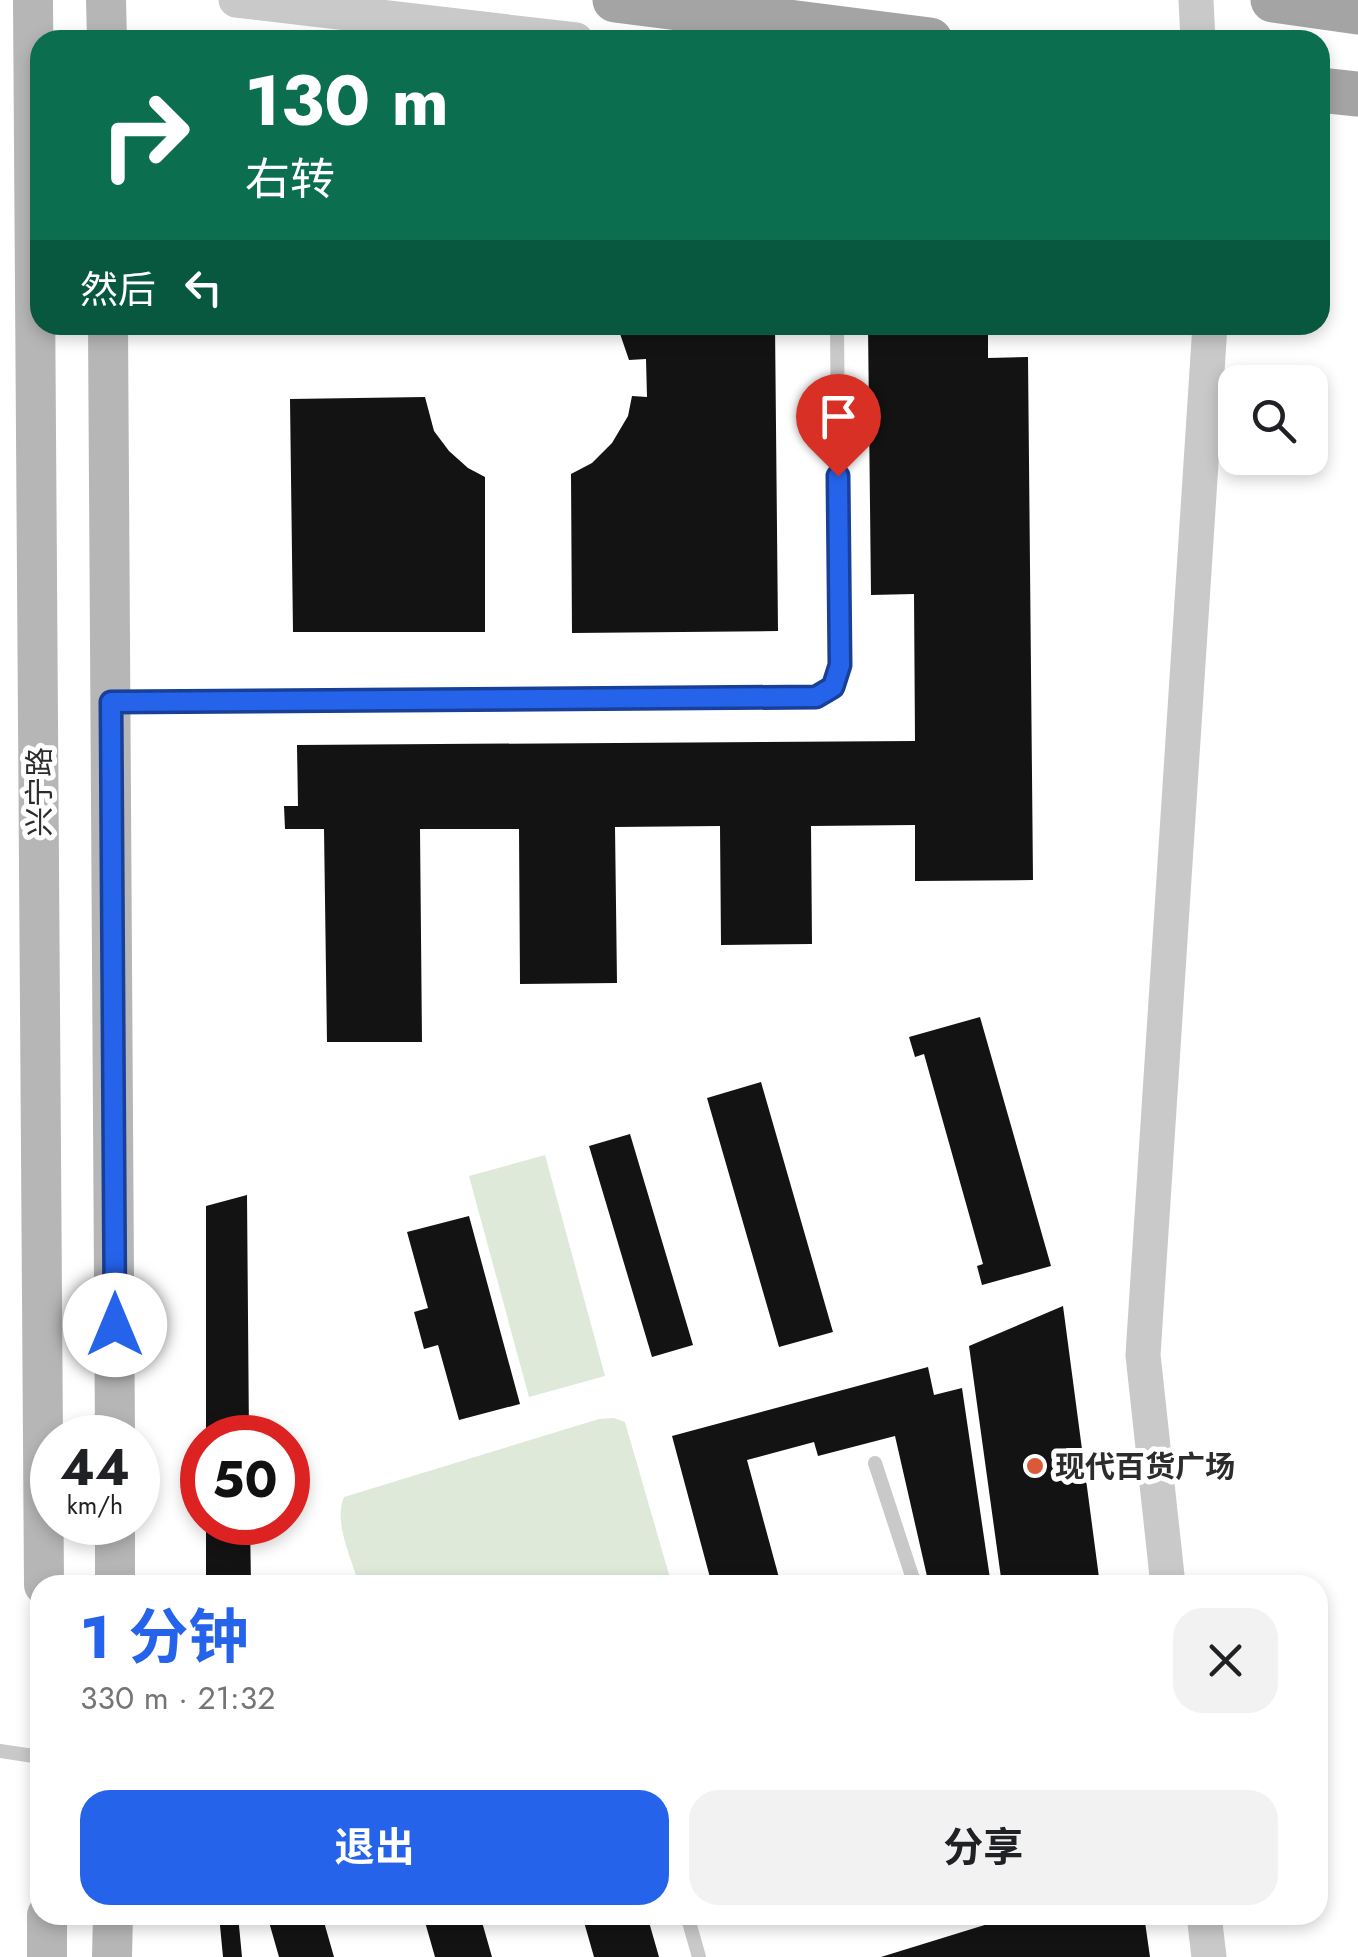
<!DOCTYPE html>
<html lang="zh">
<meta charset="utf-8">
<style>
:root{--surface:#fff;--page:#f2f2f2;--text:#202124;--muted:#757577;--accent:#2563eb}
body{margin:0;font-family:Jost,"Noto Sans SC",sans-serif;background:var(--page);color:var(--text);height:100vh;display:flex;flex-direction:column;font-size:38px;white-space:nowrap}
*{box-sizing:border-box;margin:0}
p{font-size:32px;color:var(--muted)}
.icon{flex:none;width:55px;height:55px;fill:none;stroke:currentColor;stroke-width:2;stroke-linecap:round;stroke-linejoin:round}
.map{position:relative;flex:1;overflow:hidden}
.drawer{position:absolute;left:30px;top:1575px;width:1298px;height:350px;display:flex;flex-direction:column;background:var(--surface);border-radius:30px;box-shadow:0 5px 15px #0003}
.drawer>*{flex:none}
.hud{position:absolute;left:30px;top:30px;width:1300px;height:305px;border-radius:30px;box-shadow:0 5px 15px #0003;background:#0b6e4f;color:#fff;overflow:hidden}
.fabs{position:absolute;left:1218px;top:365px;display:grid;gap:20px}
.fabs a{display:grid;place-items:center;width:110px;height:110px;border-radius:20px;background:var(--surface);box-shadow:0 5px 15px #0003;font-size:50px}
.speed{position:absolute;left:30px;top:1415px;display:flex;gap:20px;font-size:50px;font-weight:700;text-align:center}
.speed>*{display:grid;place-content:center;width:130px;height:130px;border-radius:50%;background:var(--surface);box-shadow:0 5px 15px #0003;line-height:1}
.speed small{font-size:25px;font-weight:400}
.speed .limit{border:15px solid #d22;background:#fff;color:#111}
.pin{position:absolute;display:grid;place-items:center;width:85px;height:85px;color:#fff;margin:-102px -42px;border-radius:50% 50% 50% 0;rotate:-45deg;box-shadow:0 0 10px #0007}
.pin .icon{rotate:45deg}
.me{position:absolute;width:110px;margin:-55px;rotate:0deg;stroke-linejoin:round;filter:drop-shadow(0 0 8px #0008)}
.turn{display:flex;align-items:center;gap:35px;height:210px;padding:0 50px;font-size:45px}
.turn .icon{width:130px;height:130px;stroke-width:2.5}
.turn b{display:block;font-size:70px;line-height:85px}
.then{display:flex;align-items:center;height:95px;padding:0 50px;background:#0003;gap:20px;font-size:38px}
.round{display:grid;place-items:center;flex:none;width:105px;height:105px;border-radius:30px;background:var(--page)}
.headline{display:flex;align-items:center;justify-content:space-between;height:170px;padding:0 50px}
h1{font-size:60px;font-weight:700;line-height:75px;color:var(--accent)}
.button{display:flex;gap:20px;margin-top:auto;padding:20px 50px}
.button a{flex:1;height:115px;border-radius:30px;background:var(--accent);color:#fff;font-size:40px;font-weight:700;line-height:115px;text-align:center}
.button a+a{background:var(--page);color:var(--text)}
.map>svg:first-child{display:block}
.green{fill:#dee9da}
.building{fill:#131313}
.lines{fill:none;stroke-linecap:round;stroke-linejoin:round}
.service{stroke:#c9c9c9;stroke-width:14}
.tertiary{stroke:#c9c9c9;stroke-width:35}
.secondary{stroke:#b6b6b6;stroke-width:40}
.primary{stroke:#a4a4a4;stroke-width:45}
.route-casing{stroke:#184099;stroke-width:25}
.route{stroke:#2563eb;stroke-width:18}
.poi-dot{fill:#db5936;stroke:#fff;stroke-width:4}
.labels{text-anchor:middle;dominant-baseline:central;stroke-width:10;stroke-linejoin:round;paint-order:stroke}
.street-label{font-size:30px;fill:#2c2c2c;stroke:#fff}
.poi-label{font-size:30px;font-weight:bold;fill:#2c2c2c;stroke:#fff;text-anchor:start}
</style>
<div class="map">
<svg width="1358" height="1957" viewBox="0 0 1358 1957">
<rect width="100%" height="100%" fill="#fff"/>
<path class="green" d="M545 1155 605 1376 529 1397 469 1176Z
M614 1418 625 1422 672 1585H359C352 1559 333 1523 344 1497L599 1419Z"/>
<path class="building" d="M617 325H775L778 631 572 633 571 474 592 463 612 443 628 416 632 396 647 397 646 359 629 360Z
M868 325H988V358L1028 357 1033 880 915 881V825L811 826 812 944 721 945 720 826 615 827 617 983 520 984 519 829H420L422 1042H327L324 829H285L284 806H298L297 745 915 741 914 594 871 595Z
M425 397 434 431 449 451 468 468 485 477V632H293L290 399Z
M980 1017 1051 1266 982 1285 977 1266 983 1264 924 1054 915 1057 909 1037Z
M761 1082 833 1332 779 1347 707 1098Z
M630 1134 693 1345 652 1357 589 1146Z
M247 1195 249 1438H206V1206Z
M469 1216 520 1404 459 1420 438 1345 424 1349 414 1312 428 1308 407 1232Z
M1063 1306 1100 1585H1002L969 1346Z
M928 1367 934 1395 962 1388 991 1585H929L895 1436 818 1456 814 1442 747 1460 781 1585H712L672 1436Z
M206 1522H250L251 1585H206Z
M219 1915H238L242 1957H223Z
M267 1915H322L334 1957H279Z
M423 1915H480L492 1957H435Z
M582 1915H647L659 1957H594Z
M1017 1915H1144L1150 1957H881Z"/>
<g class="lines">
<path class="service" d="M112 702 817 697 833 687 840 665 837 325
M875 1463 915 1585
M0 1751 40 1757
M687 1915 699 1957"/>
<path class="tertiary" d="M236 0 576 40
M1196 0 1198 40
M1168 1585 1143 1355 1210 325
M1204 1915 1209 1957"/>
<path class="secondary" d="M33 0 44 1585
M106 0 107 40
M108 325 115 1438
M115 1585V1522
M47 1957V1915
M112 1957 113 1915"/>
<path class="primary" d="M615 0 930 40
M1273 0 1358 12
M1320 90 1358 94"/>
</g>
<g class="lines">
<defs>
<path id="route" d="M115 1325 111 702 816 697 833 687 840 665 838 476"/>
</defs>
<use href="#route" class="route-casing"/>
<use href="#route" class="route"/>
</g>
<circle class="poi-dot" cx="1035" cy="1466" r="10"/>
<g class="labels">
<g class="street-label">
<text transform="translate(39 792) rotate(-90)">兴宁路</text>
</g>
<g class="poi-label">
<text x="1055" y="1466">现代百货广场</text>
</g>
</g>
</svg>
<div class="fabs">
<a><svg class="icon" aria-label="search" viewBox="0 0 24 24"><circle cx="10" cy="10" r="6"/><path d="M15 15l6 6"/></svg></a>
</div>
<div class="speed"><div>44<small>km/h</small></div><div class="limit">50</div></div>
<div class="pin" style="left:838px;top:476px;background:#d93025"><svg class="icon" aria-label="arrive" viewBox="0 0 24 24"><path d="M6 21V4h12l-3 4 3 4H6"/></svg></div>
<svg class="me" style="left:115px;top:1325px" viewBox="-20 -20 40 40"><circle r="19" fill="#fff"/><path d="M0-13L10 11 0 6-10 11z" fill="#2563eb"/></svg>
<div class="hud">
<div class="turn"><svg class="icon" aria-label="right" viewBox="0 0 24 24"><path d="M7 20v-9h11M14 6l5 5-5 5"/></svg><div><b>130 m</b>右转</div></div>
<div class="then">然后<svg class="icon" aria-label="left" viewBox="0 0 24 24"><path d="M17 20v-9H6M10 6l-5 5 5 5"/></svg></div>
</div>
<section class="drawer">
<div class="headline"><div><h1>1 分钟</h1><p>330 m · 21:32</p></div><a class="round"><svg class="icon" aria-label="close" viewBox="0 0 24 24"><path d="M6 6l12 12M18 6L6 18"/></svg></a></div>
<div class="button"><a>退出</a><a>分享</a></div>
</section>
</div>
